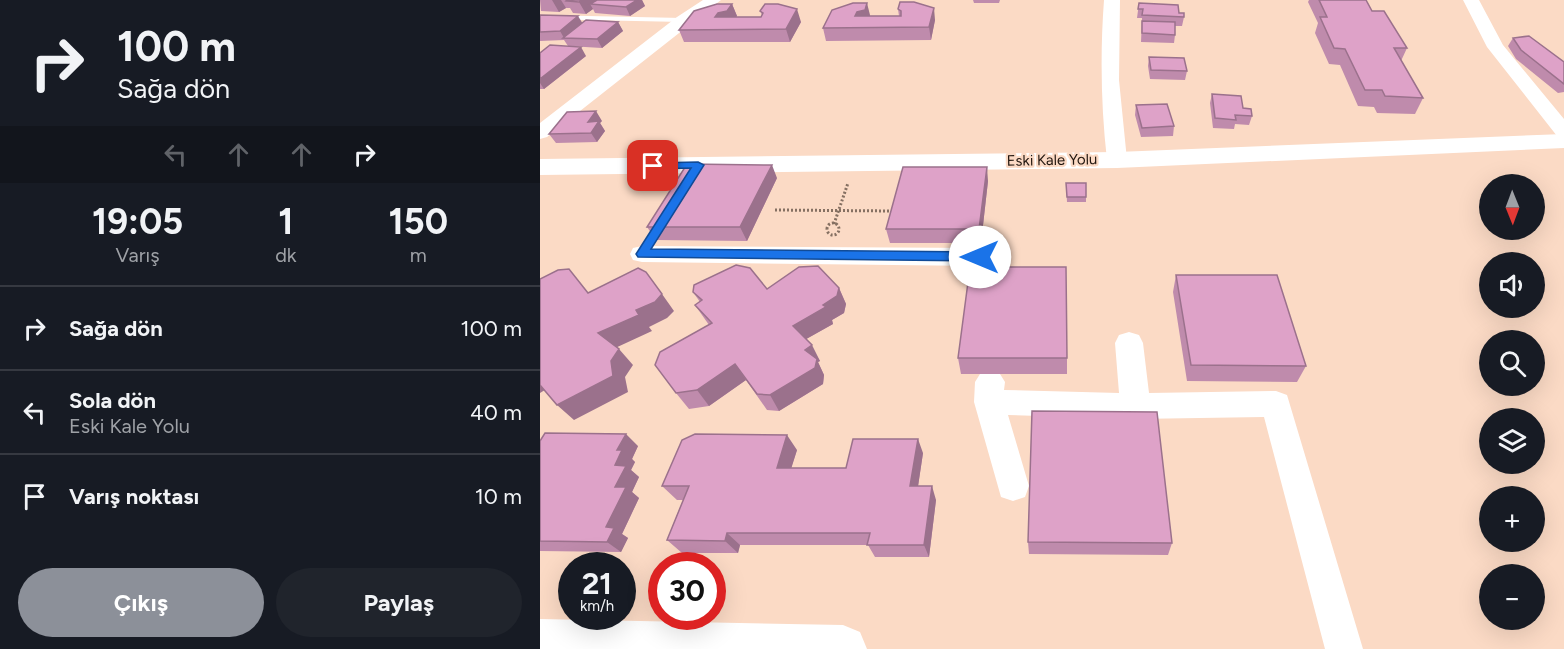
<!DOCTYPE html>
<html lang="tr">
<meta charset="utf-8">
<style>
:root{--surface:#171b24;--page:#20242c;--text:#f1f3f6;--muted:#9ea1a6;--line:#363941;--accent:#8c9099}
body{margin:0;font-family:Figtree,sans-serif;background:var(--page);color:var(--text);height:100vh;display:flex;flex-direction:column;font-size:22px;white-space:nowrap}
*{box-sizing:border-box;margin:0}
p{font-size:20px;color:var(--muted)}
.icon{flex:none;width:33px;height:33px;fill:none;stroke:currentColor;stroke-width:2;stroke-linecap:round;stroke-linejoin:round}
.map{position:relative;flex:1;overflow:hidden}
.side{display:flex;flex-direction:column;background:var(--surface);width:540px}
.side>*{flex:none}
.top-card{background:#171b24;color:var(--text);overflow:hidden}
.needle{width:39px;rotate:179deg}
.fabs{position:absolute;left:939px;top:174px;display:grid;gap:12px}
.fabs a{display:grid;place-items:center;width:66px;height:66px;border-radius:50%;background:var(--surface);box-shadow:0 6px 24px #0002;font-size:30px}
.speed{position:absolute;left:18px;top:552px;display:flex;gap:12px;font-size:30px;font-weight:700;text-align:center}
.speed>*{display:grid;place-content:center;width:78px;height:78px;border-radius:50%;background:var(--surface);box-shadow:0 6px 24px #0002;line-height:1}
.speed small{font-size:15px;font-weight:400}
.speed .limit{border:9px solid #d22;background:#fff;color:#111}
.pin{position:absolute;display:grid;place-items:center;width:51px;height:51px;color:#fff;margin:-26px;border-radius:12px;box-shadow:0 3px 9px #0006}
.me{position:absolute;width:66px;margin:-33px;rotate:270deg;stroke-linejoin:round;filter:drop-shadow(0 0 4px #0008)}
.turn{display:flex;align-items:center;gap:21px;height:126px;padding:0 18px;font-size:27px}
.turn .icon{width:78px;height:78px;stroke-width:2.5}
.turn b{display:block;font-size:42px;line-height:51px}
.lanes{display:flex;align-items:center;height:57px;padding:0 18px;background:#0003;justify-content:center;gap:30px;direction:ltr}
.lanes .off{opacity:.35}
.eta{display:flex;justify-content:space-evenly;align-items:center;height:102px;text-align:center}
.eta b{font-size:36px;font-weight:700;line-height:42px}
.button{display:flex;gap:12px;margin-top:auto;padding:12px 18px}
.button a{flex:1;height:69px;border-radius:36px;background:var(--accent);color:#fff;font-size:24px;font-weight:700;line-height:69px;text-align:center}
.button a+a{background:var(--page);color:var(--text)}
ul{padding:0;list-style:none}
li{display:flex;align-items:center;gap:18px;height:84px;padding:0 18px;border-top:2px solid var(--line)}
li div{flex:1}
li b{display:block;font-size:22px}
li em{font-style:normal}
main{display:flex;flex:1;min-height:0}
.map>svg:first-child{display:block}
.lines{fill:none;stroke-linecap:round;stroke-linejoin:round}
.path{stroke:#857062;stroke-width:3;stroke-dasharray:2 2;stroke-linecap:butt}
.lane{fill:#fff;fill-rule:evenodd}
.street{fill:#fff;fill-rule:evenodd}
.secondary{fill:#fff;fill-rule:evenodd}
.wall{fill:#bf8bac}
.shaded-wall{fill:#9b718c}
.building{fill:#dea2c8;stroke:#9b718c;stroke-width:1.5}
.route{fill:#1a73e8;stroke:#114b97;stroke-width:1.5}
.labels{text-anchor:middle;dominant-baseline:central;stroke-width:4.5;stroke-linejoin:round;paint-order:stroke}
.far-street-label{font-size:15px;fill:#20150e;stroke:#fbdac5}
</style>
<main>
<section class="side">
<div class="top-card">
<div class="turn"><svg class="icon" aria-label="right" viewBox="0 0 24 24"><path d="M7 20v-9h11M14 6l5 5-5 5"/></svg><div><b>100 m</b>Sağa dön</div></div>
<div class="lanes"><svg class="icon off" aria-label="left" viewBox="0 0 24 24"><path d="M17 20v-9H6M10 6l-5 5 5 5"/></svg><svg class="icon off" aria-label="ahead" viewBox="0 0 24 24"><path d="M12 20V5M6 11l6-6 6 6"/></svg><svg class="icon off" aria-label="ahead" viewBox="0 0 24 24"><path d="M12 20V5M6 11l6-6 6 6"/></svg><svg class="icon" aria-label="right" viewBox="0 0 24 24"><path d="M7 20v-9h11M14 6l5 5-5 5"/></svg></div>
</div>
<div class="eta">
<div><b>19:05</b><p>Varış</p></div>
<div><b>1</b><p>dk</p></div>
<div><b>150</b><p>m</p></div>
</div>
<ul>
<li><svg class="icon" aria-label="right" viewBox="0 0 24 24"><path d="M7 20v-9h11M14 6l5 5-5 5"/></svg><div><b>Sağa dön</b></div><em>100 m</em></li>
<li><svg class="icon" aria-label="left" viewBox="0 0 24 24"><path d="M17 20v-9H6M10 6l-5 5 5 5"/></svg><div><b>Sola dön</b><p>Eski Kale Yolu</p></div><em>40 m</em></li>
<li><svg class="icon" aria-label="arrive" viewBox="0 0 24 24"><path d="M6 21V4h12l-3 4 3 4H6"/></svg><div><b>Varış noktası</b></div><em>10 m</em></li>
</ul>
<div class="button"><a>Çıkış</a><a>Paylaş</a></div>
</section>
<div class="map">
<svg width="1024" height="649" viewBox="0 0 1024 649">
<rect width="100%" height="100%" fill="#fbdac5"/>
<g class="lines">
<path class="path" d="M235 210 352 211
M287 229a6 6 0 1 1 12 0a6 6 0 1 1-12 0Z
M294 224 308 183"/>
<path class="lane" d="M0 15 143 18 147 20 143 22 0 19Z"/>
<path class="street" d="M163 0H181L7 137 0 139V123L137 17Z
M564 0H580L579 80 587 160 584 164 577 166 570 164 567 160C561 107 560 54 564 0Z
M923 0H939L963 45 1024 119V138L1017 136 947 47Z
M102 246 440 248 449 251 452 257 449 263 440 266 102 262 93 260 90 254 93 248Z
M589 332 599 335 603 343 609 393 736 391 747 395 823 649H785L724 417 595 419 468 415 489 486 485 497 473 501 461 497 434 402 435 382 440 374 450 370 460 374 465 382 464 390 579 393 575 343 579 335Z"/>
<path class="secondary" d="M1024 134V148L577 168 0 175V159L577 152Z
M0 619 303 625 320 632 327 649H0Z"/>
</g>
<path class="wall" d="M0 0H102L105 6 90 16 55 13 53 9 46 14 33 13 30 8H26L19 12 1 11Z
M433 0H460L459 3H434Z
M769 0H826L832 11 867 48 861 61 883 98 875 114 837 113 834 107 818 106 800 65 789 64 775 33 778 23 768 2Z
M599 3 639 13 644 17 642 26H635V35L634 43 601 42 602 18H597Z
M192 4 197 16 196 17H221L222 15 220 11 261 22 250 42H144L139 30Z
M358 9 395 20 391 40 286 41 283 28 330 15V16H359Z
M0 15 42 23 78 22 83 31 62 48 28 46 24 40 0 41Z
M973 38 1024 62V92L1018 93 976 59 968 46Z
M0 53 46 56 4 89H0Z
M609 57 647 71 645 80 610 79 608 66Z
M672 94 703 108 712 116 709 125 695 124 694 129 673 128 670 103Z
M596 105 634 126 633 136 601 137 595 115Z
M62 121 60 123 65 131 57 142 16 143 9 134Z
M237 178 207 241 116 240 107 227Z
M448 181 441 243H350L346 229Z
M526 183 546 197V202H527Z
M636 275 766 366 757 382 647 381 633 292Z
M299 288 306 304 304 313 292 320 293 324 266 339 280 361 278 362 284 375 283 384 239 411 227 410 206 380 169 406 149 409 136 393 169 325 155 305 160 302 153 292Z
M418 358H527V374H421Z
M0 441 98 446 92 459 95 462 91 470 99 477 92 492 99 498 82 534 88 538 81 552 0 551Z
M257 450 251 468H306L383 453 378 486 396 500 389 557H335L328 545H200L198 553H142L127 540 143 500H137L122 486Z
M488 542 632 543 628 555 489 554Z"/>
<path class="shaded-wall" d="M12 0H21L26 8 19 12Z
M42 0H66L50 4 53 9 46 14 39 2Z
M97 0H102L105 6 90 16 86 7Z
M327 3 330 15 328 22 315 16 317 12Z
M192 4 197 16 192 24 175 17 178 13Z
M394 8 395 20 391 40 389 27Z
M257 9 261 22 250 42 246 29Z
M38 16 43 24 24 38 20 31Z
M78 22 83 31 62 48 57 39Z
M41 47 46 56 4 89 0 83V79Z
M56 111 62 121 60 123 65 131 57 142 51 133 48 122Z
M232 165 237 178 207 241 200 227Z
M447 167 448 181 441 243 439 229Z
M299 288 306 304 304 313 292 320 293 324 261 342 253 326 283 305Z
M122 294 134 311 127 318 109 327 112 331 73 349 58 333Z
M272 345 280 361 278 362 284 375 283 384 239 411 230 395 265 350Z
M79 349 93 365 85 377 88 392 34 420 17 405 71 361Z
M195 364 206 380 169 406 157 390Z
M0 381 8 388 0 393Z
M86 434 98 446 92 459 95 462 91 470 99 477 92 492 99 498 82 534 88 538 81 552 67 542 66 527 75 487V465L77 450Z
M247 435 257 450 247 482 237 468Z
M378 439 383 453 376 500 370 486Z
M392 486 396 500 389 557 384 545Z
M187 533 200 545 198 553 185 541Z"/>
<path class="building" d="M27 0H42L39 2 26 1Z
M57 0H97L86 7 50 4Z
M779 0H826L832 11H844L867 48H854L883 98 845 96 842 90H825L805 49 794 48 780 17H787Z
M360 2H374L394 8 389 27 283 28 292 10 313 3H327L325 10 317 12 315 16H361V11L358 9Z
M599 3 638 5 639 13H644V17L602 15 603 9H598Z
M177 4H192L187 11 178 13 175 17H221L223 13 220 11 225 4H238L257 9 246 29 139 30 154 11Z
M0 15 38 16 20 31 0 32Z
M46 20 78 22 57 39 23 38Z
M602 21 635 22V35L602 33Z
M989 36 1024 62V84L981 50 973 38Z
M10 45 41 47 0 79V53Z
M609 57 644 58 647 71 611 70Z
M672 94 701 96 703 108 711 109 712 116 695 115 696 120 675 118Z
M627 104 634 126 602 128 596 105Z
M56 111 48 122 59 121 51 133 9 134 27 112Z
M147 164 232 165 200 227H107Z
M363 167H447L439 229H346Z
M526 183H546V197H527Z
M196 265 210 268 227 289 259 267 278 266 299 288 297 296 283 305 286 307 253 326 272 345 265 350 277 359 275 368 230 395 217 394 195 364 157 390 136 393 115 365 120 352 172 323 155 305 162 300 153 292 154 285Z
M430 267H526L527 358H418Z
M98 268 106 272 122 294 115 302 96 310 99 315 58 333 79 349 71 361 73 376 17 405 0 385V279L18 270 29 269 48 293Z
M636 275H737L766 366 651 365Z
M492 411 617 412 632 543 488 542Z
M5 433 86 434 77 450H82L75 465 86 466 75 487H86L66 527 74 528 67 542 0 541V441Z
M155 434 247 435 237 468H306L313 439H378L370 486H392L384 545H327L330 533H187L185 541 127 540 149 486H122L142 440Z"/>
<path class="route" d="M158 162 164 165 111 249 440 252 446 257 440 261 98 257 96 254 98 251 151 168 113 169 108 166 113 163Z"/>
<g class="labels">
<g class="far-street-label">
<text transform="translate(512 160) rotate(-1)">Eski Kale Yolu</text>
</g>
</g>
</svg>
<div class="fabs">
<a><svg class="needle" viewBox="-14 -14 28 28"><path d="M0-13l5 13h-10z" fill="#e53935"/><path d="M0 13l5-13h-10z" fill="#9ea1a6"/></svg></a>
<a><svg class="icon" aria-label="sound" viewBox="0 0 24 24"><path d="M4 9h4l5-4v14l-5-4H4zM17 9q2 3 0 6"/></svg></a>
<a><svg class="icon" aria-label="search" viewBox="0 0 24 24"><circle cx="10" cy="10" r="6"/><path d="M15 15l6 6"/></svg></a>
<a><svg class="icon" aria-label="layers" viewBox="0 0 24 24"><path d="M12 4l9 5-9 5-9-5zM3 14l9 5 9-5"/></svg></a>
<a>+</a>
<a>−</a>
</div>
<div class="speed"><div>21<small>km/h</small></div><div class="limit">30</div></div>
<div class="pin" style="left:113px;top:166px;background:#d93025"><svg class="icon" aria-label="arrive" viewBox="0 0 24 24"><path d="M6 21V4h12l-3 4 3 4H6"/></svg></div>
<svg class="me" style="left:440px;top:257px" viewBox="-20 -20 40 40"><circle r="19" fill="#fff"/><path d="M0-13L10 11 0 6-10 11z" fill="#1a73e8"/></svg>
</div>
</main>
